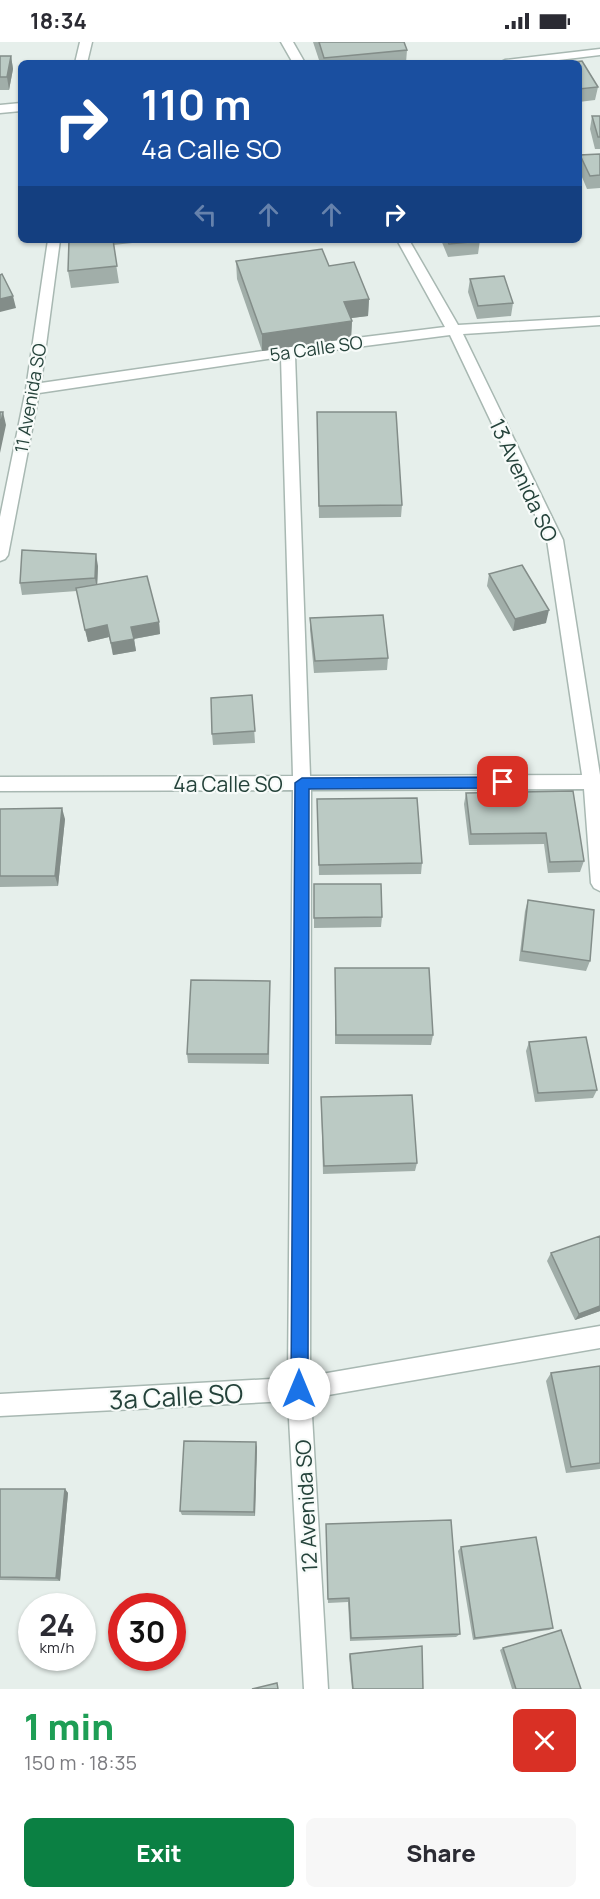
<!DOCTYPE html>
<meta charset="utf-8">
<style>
:root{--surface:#fff;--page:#f7f7f7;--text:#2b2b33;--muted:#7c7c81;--accent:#0b8043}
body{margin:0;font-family:Manrope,sans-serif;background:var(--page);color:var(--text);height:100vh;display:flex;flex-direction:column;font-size:22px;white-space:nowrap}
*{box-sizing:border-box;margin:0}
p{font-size:20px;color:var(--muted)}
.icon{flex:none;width:33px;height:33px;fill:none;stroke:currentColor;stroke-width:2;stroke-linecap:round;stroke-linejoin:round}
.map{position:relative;height:1647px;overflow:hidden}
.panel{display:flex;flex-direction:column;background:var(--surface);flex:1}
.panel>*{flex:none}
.top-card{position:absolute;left:18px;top:18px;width:564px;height:183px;border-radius:9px;box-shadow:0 2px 4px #0004;background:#1a4fa0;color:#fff;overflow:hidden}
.speed{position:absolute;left:18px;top:1551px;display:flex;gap:12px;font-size:30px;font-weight:700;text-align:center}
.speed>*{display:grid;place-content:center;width:78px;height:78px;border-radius:50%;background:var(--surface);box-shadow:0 2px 4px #0004;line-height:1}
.speed small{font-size:15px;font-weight:400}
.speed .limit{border:9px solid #d22;background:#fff;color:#111}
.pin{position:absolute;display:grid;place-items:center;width:51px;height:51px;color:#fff;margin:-26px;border-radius:12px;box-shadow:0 3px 9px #0006}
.me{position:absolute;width:66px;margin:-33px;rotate:0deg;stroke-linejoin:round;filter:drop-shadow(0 0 4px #0008)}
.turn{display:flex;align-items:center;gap:21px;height:126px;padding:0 24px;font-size:27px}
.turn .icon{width:78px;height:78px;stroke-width:2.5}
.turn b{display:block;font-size:42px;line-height:51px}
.lanes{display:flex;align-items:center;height:57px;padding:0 24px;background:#0003;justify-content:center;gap:30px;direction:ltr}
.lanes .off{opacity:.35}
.round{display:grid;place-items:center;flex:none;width:63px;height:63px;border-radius:9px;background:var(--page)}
.head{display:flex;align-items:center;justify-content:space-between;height:102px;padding:0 24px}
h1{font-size:36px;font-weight:800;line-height:45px;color:#1e9e55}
.button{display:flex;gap:12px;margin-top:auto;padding:12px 24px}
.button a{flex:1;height:69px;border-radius:9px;background:var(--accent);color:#fff;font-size:24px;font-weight:800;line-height:69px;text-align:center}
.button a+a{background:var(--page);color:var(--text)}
.status{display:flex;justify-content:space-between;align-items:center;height:42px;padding:0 30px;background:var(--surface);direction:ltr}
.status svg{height:16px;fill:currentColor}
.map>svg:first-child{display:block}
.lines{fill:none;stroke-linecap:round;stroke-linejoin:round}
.minor-casing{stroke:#a8b8b2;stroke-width:3}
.minor{fill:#fff;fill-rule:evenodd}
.wall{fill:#a1aea9}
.shaded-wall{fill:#838d89}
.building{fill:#bbcac4;stroke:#838d89;stroke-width:1.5}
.route{fill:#1a73e8;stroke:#114b97;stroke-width:1.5}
.labels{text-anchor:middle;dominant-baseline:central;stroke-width:4.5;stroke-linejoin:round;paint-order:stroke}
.far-street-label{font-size:18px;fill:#24423a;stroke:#f7fbf9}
.street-label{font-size:21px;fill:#24423a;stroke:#f7fbf9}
.near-street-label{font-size:26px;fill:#24423a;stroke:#f7fbf9}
</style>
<div class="status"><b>18:34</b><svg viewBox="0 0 49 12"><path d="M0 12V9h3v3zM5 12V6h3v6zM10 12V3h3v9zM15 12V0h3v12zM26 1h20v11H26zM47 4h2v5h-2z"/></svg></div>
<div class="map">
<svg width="600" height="1647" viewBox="0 0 600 1647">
<rect width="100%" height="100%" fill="#e6efeb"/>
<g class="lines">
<defs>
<path id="minor" d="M80 0H92L87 21H75Z
M281 0H293L305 21H293Z
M600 7V13L534 21H499L505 18Z
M21 61V69L0 71V63Z
M48 198H60L41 341 340 298 445 285 397 198H409L458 283 600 275V283L463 292 563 498 600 733V849L594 846 591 841 584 747 311 748 310 1334 600 1284V1306L311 1356 328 1647H304L288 1359 0 1374V1352L288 1336 293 748 0 749V735L293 734 281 315 39 351 8 513 5 517 0 519V475L26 347ZM450 293 547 498 582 733 310 734 295 313Z"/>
</defs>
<use href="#minor" class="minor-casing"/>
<use href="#minor" class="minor"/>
</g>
<path class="wall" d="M313 0H404L407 8 406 21H320Z
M0 14H11L13 27 9 48H0Z
M579 21 598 45 595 58 579 60Z
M592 74H600V107H595L590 87Z
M600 112V146L587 147 579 128 580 113Z
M69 198H161L113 203 119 241 71 246 68 229Z
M441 198H480L478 212 448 215Z
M236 219 329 224 369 257 368 274 351 276 352 279 351 296 262 309 237 237Z
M470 237 513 261 511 274 477 277 468 250Z
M317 383 402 463 401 475 319 476Z
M98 524 97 543 159 580 160 592 134 597 136 609 113 613 109 595 88 600 77 549 22 553 20 541Z
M489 532 546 581 513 589 487 544Z
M310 576 388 616 387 628 314 631 310 588Z
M252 653 255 701 213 703 212 692Z
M573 749 584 819 580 830 548 831 544 802 469 803 464 762 466 751Z
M317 757 422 821 421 832 319 833Z
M0 767 65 777 58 844 0 845Z
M314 842 382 875 381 885 314 886Z
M528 858 590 919 586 929 519 919 525 869Z
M335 926 433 993 431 1003 335 1002Z
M270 939 269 1022 188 1021 187 1012Z
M529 1000 597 1048 593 1056 535 1060 526 1009Z
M321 1055 417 1121 415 1129 323 1132Z
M551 1211 600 1269 575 1278 547 1219Z
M600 1324V1427L566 1431 546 1339 551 1331Z
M257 1405 255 1474 182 1473 180 1469Z
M0 1447H65L68 1451 60 1539 0 1538Z
M326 1482 460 1592 456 1595 350 1599 348 1560 328 1561Z
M461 1505 553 1586 549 1588 473 1598 458 1509Z
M503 1606 581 1647H512L500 1608Z
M350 1612 423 1647H352L349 1614Z"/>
<path class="shaded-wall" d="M11 14 13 27 9 48 7 35Z
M13 254 16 266 0 270V257Z
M369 257 368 274 344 277V260Z
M352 279 351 296 262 309V292Z
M3 370 6 383 0 411V385Z
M96 512 98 524 97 548 95 536Z
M549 568 546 581 513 589 515 577Z
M159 580 160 592 133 597 131 585Z
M107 583 109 595 88 600 85 588Z
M134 597 136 609 113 613 111 601Z
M62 766 65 777 58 844 55 834Z
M600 1264V1269L575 1278 579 1272Z
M256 1400 257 1405 255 1474 254 1470Z
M65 1447 68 1451 60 1539 56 1536Z"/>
<path class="building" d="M319 0H404L407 8 324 16Z
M0 14H11L7 35H0Z
M582 19 598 45 579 47V21H561Z
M592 74H600V95H598Z
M600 112V133L590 134 580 113Z
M69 198H113L117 224 68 229Z
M447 198H480V199L449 202Z
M322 207 329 224 354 220 369 257 344 260 352 279 262 292 236 219Z
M2 232 13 254 0 257V233Z
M504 234 513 261 478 264 470 237Z
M0 370H3L0 385Z
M317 370H396L402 463 319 464Z
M22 508 96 512 95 536 20 541Z
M522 523 549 568 515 577 489 532Z
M147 534 159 580 131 585 134 597 111 601 107 583 85 588 76 546Z
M383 573 388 616 315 619 310 576Z
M252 653 255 689 212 692 211 656Z
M573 749 584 819 550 820 546 791 471 792 466 751Z
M417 756 422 821 319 823 317 757Z
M62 766 55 834H0V767Z
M314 842H381L382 875 314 876Z
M528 858 594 868 590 919 522 909Z
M335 926H429L433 993H336Z
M191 938 270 939 268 1012H187Z
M586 995 597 1048 538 1051 529 1000Z
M412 1053 417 1121 324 1124 321 1055Z
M600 1194V1264L579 1272 551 1211Z
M600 1324V1421L571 1425 551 1331Z
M184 1399 256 1400 254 1470 180 1469Z
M0 1447H65L56 1536 0 1535Z
M451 1478 460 1592 351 1596 349 1556 328 1557 326 1482Z
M536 1495 553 1586 475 1596 461 1505Z
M561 1588 581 1647H516L503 1606Z
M422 1604 423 1647H353L350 1612Z
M277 1641 278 1647H252Z"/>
<path class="route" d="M503 735 509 740 503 746 309 747 308 1347 305 1353 299 1356 293 1353 291 1347 295 741 302 736Z"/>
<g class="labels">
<g class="far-street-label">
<text transform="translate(316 306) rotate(-8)">5a Calle SO</text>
<text transform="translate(30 356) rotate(-80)">11 Avenida SO</text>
</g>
<g class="street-label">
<text transform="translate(524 438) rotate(65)">13 Avenida SO</text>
<text x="228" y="742">4a Calle SO</text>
<text transform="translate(306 1464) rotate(-93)">12 Avenida SO</text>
</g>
<g class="near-street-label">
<text transform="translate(176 1354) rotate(-3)">3a Calle SO</text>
</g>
</g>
</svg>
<div class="speed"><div>24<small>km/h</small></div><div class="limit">30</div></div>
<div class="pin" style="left:503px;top:740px;background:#d93025"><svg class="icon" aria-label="arrive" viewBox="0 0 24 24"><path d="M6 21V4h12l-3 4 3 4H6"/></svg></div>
<svg class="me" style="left:299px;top:1347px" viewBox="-20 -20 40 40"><circle r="19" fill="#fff"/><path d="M0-13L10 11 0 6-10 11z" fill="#1a73e8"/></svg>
<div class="top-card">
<div class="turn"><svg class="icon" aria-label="right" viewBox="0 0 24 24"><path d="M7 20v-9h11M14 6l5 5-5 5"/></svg><div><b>110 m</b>4a Calle SO</div></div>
<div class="lanes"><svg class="icon off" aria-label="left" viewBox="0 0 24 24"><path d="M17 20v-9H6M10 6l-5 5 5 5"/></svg><svg class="icon off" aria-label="ahead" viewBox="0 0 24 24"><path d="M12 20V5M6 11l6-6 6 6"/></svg><svg class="icon off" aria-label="ahead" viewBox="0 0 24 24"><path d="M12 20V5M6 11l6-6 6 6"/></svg><svg class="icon" aria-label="right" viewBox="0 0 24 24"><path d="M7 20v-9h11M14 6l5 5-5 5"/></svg></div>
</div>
</div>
<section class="panel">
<div class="head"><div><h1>1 min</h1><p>150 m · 18:35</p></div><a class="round" style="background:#d93025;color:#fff"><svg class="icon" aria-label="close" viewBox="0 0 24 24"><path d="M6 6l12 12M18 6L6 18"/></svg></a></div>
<div class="button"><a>Exit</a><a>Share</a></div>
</section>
